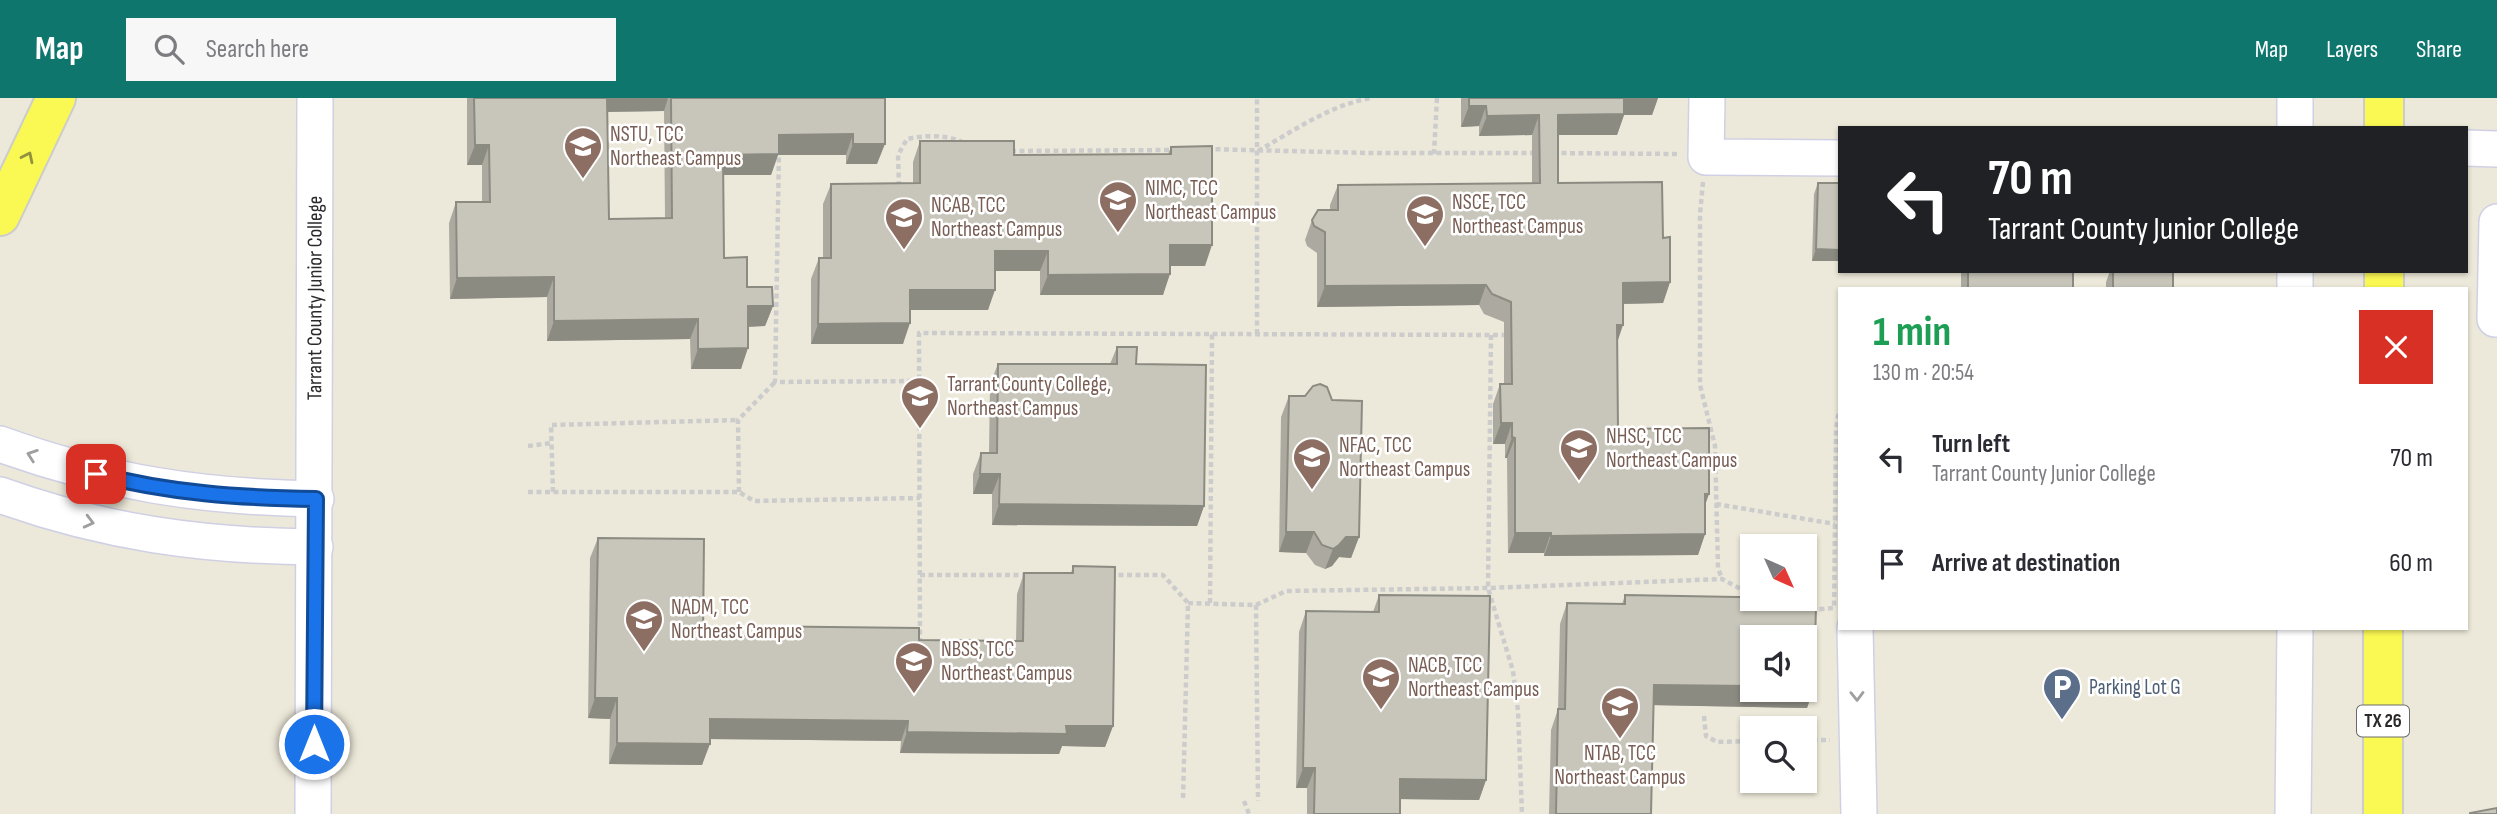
<!DOCTYPE html>
<meta charset="utf-8">
<style>
:root{--surface:#fff;--page:#f7f7f7;--text:#2b2b33;--muted:#7c7c81;--accent:#0f766e}
body{margin:0;font-family:"Sofia Sans Condensed",sans-serif;background:var(--page);color:var(--text);height:100vh;display:flex;flex-direction:column;font-size:26px;white-space:nowrap}
*{box-sizing:border-box;margin:0}
p{font-size:23px;color:var(--muted)}
.icon{flex:none;width:38px;height:38px;fill:none;stroke:currentColor;stroke-width:2;stroke-linecap:round;stroke-linejoin:round}
.map{position:relative;flex:1;overflow:hidden}
.details{position:absolute;left:1838px;top:189px;width:630px;height:343px;display:flex;flex-direction:column;background:var(--surface);border-radius:0px;box-shadow:0 2px 5px #0004}
.details>*{flex:none}
.hud{position:absolute;left:1838px;top:28px;width:630px;height:147px;border-radius:0px;box-shadow:0 2px 5px #0004;background:#202124;color:#fff;overflow:hidden}
.needle{width:46px;rotate:135deg}
.tools{position:absolute;left:1740px;top:436px;display:grid;gap:14px}
.tools a{display:grid;place-items:center;width:77px;height:77px;border-radius:0px;background:var(--surface);box-shadow:0 2px 5px #0004;font-size:35px}
.pin{position:absolute;display:grid;place-items:center;width:60px;height:60px;color:#fff;margin:-30px;border-radius:14px;box-shadow:0 4px 10px #0006}
.me{position:absolute;width:77px;margin:-38px;rotate:0deg;stroke-linejoin:round;filter:drop-shadow(0 0 5px #0008)}
.turn{display:flex;align-items:center;gap:24px;height:147px;padding:0 35px;font-size:32px}
.turn .icon{width:91px;height:91px;stroke-width:2.5}
.turn b{display:block;font-size:49px;line-height:60px}
.round{display:grid;place-items:center;flex:none;width:74px;height:74px;border-radius:0px;background:var(--page)}
.headline{display:flex;align-items:center;justify-content:space-between;height:119px;padding:0 35px}
h1{font-size:42px;font-weight:700;line-height:52px;color:#1e9e55}
ul{padding:0;list-style:none}
li{display:flex;align-items:center;gap:21px;height:105px;padding:0 35px}
li div{flex:1}
li b{display:block;font-size:26px}
li em{font-style:normal}
header{display:flex;align-items:center;gap:42px;box-sizing:border-box;height:98px;padding:0 35px;background:var(--accent);color:#fff}
header strong{font-size:33px}
nav{display:flex;gap:38px;margin-inline-start:auto;font-size:24px}
.search{width:490px;height:63px;background:var(--page);display:flex;align-items:center;gap:18px;box-sizing:border-box;padding:0 24px;border-radius:0px;color:var(--muted);font-size:26px}
.map>svg:first-child{display:block}
.lines{fill:none;stroke-linecap:round;stroke-linejoin:round}
.minor-casing{stroke:#d0d0e4;stroke-width:38}
.major-casing{stroke:#ccc;stroke-width:42}
.path{stroke:#ccc;stroke-width:4.5;stroke-dasharray:5 3.5;stroke-linecap:butt}
.minor{stroke:#fff;stroke-width:35}
.major{stroke:#faf852;stroke-width:38}
.wall{fill:#acaaa0;fill-rule:evenodd}
.shaded-wall{fill:#8c8b82}
.building{fill:#c8c6ba;stroke:#8c8b82;stroke-width:2}
.oneway{stroke:#92913e}
.oneway2{stroke:#9f9f9f}
.route-casing{stroke:#114b97;stroke-width:18}
.route{stroke:#1a73e8;stroke-width:12}
.labels{text-anchor:middle;dominant-baseline:central;stroke-width:5;stroke-linejoin:round;paint-order:stroke}
.shield{fill:#fff;stroke:#6a6a6a;stroke-width:2}
.shield-label{font-size:19px;font-weight:bold;fill:#2a2a2a}
.education-label{font-size:21px;fill:#785e54;stroke:#fff;text-anchor:start}
.street-label{font-size:21px;fill:#2a2a2a;stroke:#fff}
.service-label{font-size:21px;fill:#4e5e75;stroke:#fff;text-anchor:start}
</style>
<header>
<strong>Map</strong>
<div class="search"><svg class="icon" aria-label="search" viewBox="0 0 24 24"><circle cx="10" cy="10" r="6"/><path d="M15 15l6 6"/></svg>Search here</div>
<nav><a>Map</a><a>Layers</a><a>Share</a></nav>
</header>
<div class="map">
<svg width="2497" height="716" viewBox="0 0 2497 716">
<rect width="100%" height="100%" fill="#ede9da"/>
<g class="lines">
<defs>
<g id="minor">
<path d="M1707 0 1706 59 1839 60"/>
<path d="M2295 0V30"/>
<path d="M2466 50 2497 51"/>
<path d="M2497 124 2495 221H2497"/>
<path d="M2295 191V173"/>
<path d="M0 346C108 385 201 399 316 401"/>
<path d="M0 397C106 435 203 448 315 449"/>
<path d="M1855 530 1859 716"/>
<path id="s1" d="M313 716 315 0"/>
<path d="M2293 716 2295 530"/>
</g>
<path id="major" d="M2384 30V0
M0 118 56 0
M2384 191V173
M2383 716V530"/>
</defs>
<use href="#minor" class="minor-casing"/>
<use href="#major" class="major-casing"/>
<path class="path" d="M779 51 775 284 920 283
M1207 51 1369 55H1535
M1011 53 1174 52
M1258 53C1293 33 1330 7 1371 0
M1553 55 1678 56
M1434 56 1437 0
M1703 84 1700 116V287L1715 348 1718 470 1722 481
M899 88 898 57 907 41C925 37 949 36 966 46
M1257 236V0
M1491 237 1488 490 1513 573 1518 613 1522 716
M528 348 552 345
M528 394H739L754 403 920 400
M553 394 551 327 738 322
M739 394 738 322 775 284
M1716 406 1835 426
M920 477H1027
M1110 477H1163L1188 505 1183 702
M1188 505 1256 507 1286 493 1488 490 1722 481 1752 497
M1210 505 1212 236
M1256 507 1258 703
M1811 512 1834 510 1836 331 1839 312
M920 545 919 235 1504 237
M1704 618 1706 638 1717 644 1752 643
M1804 642H1830
M1244 703 1249 716"/>
<use href="#minor" class="minor"/>
<use href="#major" class="major"/>
</g>
<path class="wall" d="M467 0H885L877 66H846V57H778L771 77H723L724 160 747 189 773 208 765 228 748 229 741 271H691L690 241 547 243V199L450 201 449 125 456 104H482V67H467ZM664 13 665 120 609 121 607 14Z
M1461 0H1658L1652 17H1624L1617 37H1558V85L1663 140 1670 184 1663 205 1623 206 1617 244 1618 331 1705 407V436L1698 457 1544 458V455H1508L1507 360H1505V346H1493V306L1500 286H1504V224L1484 216 1479 207 1317 209V155L1307 148 1305 142 1312 122 1330 112V107L1338 87 1532 85V37L1479 38V28L1461 29Z
M920 43 1014 57 1168 56 1171 49 1205 168H1170L1163 197H1040V173H995L988 212H910L903 246H811V181L819 160H823V106L831 86 913 85V64Z
M1818 85 1839 163H1812L1814 96Z
M1961 173H2022L2073 191H1961Z
M2110 173H2173V191H2106V184Z
M1117 249 1136 266 1204 408 1197 428 992 427V396H973V376L981 355H989L990 286 998 266H1110Z
M1289 298 1359 439 1351 460 1339 459 1332 468 1325 471 1315 467 1306 455 1279 454 1281 319Z
M598 440 703 539 746 538 749 528 919 542 1016 543 1017 496 1024 475H1071L1073 468 1113 628 1105 649 1062 648 1059 656 900 655 901 643 710 641 702 667 609 666 610 621 588 620 590 460Z
M1379 497 1486 682 1479 702 1400 701V716H1307V690H1296L1299 534 1306 513 1373 514Z
M1625 497 1787 508 1814 589 1807 610 1654 607 1651 716H1549L1551 632 1558 611 1560 526 1567 505 1622 506Z"/>
<path class="shaded-wall" d="M605 0H668L664 13 600 14Z
M1623 0H1658L1652 17H1624L1617 37H1551L1558 17Z
M1469 8H1486L1479 28 1461 29Z
M1539 17 1532 37 1479 38 1487 18Z
M853 36 846 57H778L771 77H715L723 57 779 37Z
M853 46H885L877 66H846Z
M475 47H489L482 67H467Z
M1170 147H1212L1205 168H1163Z
M1816 151 1839 152V163H1812Z
M995 153H1048L1040 173H988Z
M1170 176 1163 197H1040L1048 177Z
M554 179 547 199 450 201 457 180Z
M1670 184 1663 205 1616 206 1623 185Z
M1486 187 1479 207 1317 209 1325 188Z
M910 192H995L988 212H903Z
M748 208H773L765 228 740 229Z
M698 221 690 241 547 243 554 223Z
M910 225 903 246H811L818 226Z
M1617 227H1623L1616 248Z
M748 250 741 271H691L698 251Z
M1501 325H1512L1505 346H1493Z
M1512 339 1515 340 1507 360H1505Z
M980 376H1000L992 396H973Z
M1705 396H1709L1702 416Z
M999 406 1204 408 1197 428 992 427Z
M1286 434H1314L1306 455 1279 454Z
M1515 435H1551L1544 455H1508Z
M1705 436 1698 457 1544 458 1551 438Z
M1346 439H1359L1351 460 1339 459 1332 468 1325 471 1333 451Z
M1654 587 1752 588V592H1804V589H1814L1807 610 1646 607Z
M595 600H617L610 621 588 620Z
M710 621 908 623 901 643 702 641Z
M1066 628H1113L1105 649 1062 648 1059 656 900 655 907 634Z
M617 645 710 646 702 667 609 666Z
M1303 670H1315L1307 690H1296Z
M1400 681 1486 682 1479 702 1393 701Z"/>
<path class="building" d="M474 0H607L609 121 672 120 671 0H885V46H853V36L779 37V56L723 57 724 160 747 159V189H772L773 208H748V250L698 251V221L554 223V179L457 180 456 104H490L489 47H475Z
M1469 0H1624V16L1558 17V85L1662 84 1663 140 1670 139V184L1623 185V227H1617L1618 331 1709 330V396H1705V436L1551 438V435H1515V340L1512 339V325H1501L1500 286H1512L1511 204 1492 196 1486 187 1325 188V134L1314 128 1312 122 1318 112H1338V87L1540 85 1539 17 1487 18 1486 8H1469Z
M920 43H1014V57L1171 56V49L1212 48V147H1170V176L1048 177V153H995V192H910V225L818 226 819 160H831V86L920 85Z
M1818 85H1839V152L1816 151Z
M1968 173 2073 174V191H1968Z
M2113 173H2173V191H2113Z
M1117 249H1137L1136 266 1206 267 1204 408 999 406 1000 376H980L981 355H997L998 266H1117Z
M1320 286 1327 289 1332 302 1362 303 1359 439H1346L1339 447 1333 451 1322 447 1314 434H1286L1289 298H1305L1313 288Z
M598 440 704 441 703 539 749 538V528L919 530V542L1023 543 1024 475H1073V468L1115 469 1113 628H1066L1067 636 907 634 908 623 710 621V646L617 645V600H595Z
M1379 497 1490 498 1486 682 1400 681V716H1314L1315 670H1303L1306 513 1379 514Z
M1625 497 1787 500V508H1816L1814 589H1804V539H1752V588L1654 587 1651 716H1556L1558 611H1565L1567 505 1625 506Z
M2497 710V716H2470V715Z"/>
<defs><path id="oneway-chevron" d="M-2-3.5L2.5 0L-2 3.5" fill="none" stroke-width="1.6" stroke-linecap="round" stroke-linejoin="round" transform="scale(1.75)"/></defs>
<use class="oneway" href="#oneway-chevron" transform="translate(28 59) rotate(-64)"/>
<g class="oneway2">
<use href="#oneway-chevron" transform="translate(32 357) rotate(-161)"/>
<use href="#oneway-chevron" transform="translate(89 424) rotate(14)"/>
<use href="#oneway-chevron" transform="translate(1857 598) rotate(89)"/>
</g>
<g class="lines">
<defs>
<path id="route" d="M96 376C168 395 241 400 316 401L314 646"/>
</defs>
<use href="#route" class="route-casing"/>
<use href="#route" class="route"/>
</g>
<defs>
<symbol id="university-pin" viewBox="-11 -11 22 30"><path d="M0 17L-7.5 6A9.5 9.5 0 1 1 7.5 6Z" fill="#8d6e63" stroke="#fff"/><path d="M0-5L7-2L0 1L-7-2ZM-4 1L0 2.5L4 1V4Q0 6-4 4Z" fill="#fff"/></symbol>
<symbol id="parking-pin" viewBox="-11 -11 22 30"><path d="M0 17L-7.5 6A9.5 9.5 0 1 1 7.5 6Z" fill="#5c6f8a" stroke="#fff"/><path d="M-3.5-5.5H1a3.5 3.5 0 0 1 0 7H-1V5.5H-3.5ZM-1-3.4V-.6H.8a1.4 1.4 0 0 0 0-2.8Z" fill="#fff"/></symbol>
</defs>
<g fill-rule="evenodd">
<use href="#university-pin" x="561" y="26" width="44" height="60"/>
<use href="#university-pin" x="1096" y="80" width="44" height="60"/>
<use href="#university-pin" x="1403" y="94" width="44" height="60"/>
<use href="#university-pin" x="882" y="97" width="44" height="60"/>
<use href="#university-pin" x="898" y="276" width="44" height="60"/>
<use href="#university-pin" x="1557" y="328" width="44" height="60"/>
<use href="#university-pin" x="1290" y="337" width="44" height="60"/>
<use href="#university-pin" x="622" y="499" width="44" height="60"/>
<use href="#university-pin" x="892" y="541" width="44" height="60"/>
<use href="#university-pin" x="1359" y="557" width="44" height="60"/>
<use href="#parking-pin" x="2040" y="567" width="44" height="60"/>
<use href="#university-pin" x="1598" y="586" width="44" height="60"/>
</g>
<g class="labels">
<rect class="shield" x="2357" y="607.5" width="52" height="31" rx="5"/>
<g class="shield-label">
<text x="2383" y="623">TX 26</text>
</g>
<g class="education-label">
<text x="610" y="36">NSTU, TCC<tspan x="610" dy="24">Northeast Campus</tspan></text>
<text x="1145" y="90">NIMC, TCC<tspan x="1145" dy="24">Northeast Campus</tspan></text>
<text x="1452" y="104">NSCE, TCC<tspan x="1452" dy="24">Northeast Campus</tspan></text>
<text x="931" y="107">NCAB, TCC<tspan x="931" dy="24">Northeast Campus</tspan></text>
<text x="947" y="286">Tarrant County College,<tspan x="947" dy="24">Northeast Campus</tspan></text>
<text x="1606" y="338">NHSC, TCC<tspan x="1606" dy="24">Northeast Campus</tspan></text>
<text x="1339" y="347">NFAC, TCC<tspan x="1339" dy="24">Northeast Campus</tspan></text>
<text x="671" y="509">NADM, TCC<tspan x="671" dy="24">Northeast Campus</tspan></text>
<text x="941" y="551">NBSS, TCC<tspan x="941" dy="24">Northeast Campus</tspan></text>
<text x="1408" y="567">NACB, TCC<tspan x="1408" dy="24">Northeast Campus</tspan></text>
<text x="1620" y="655" text-anchor="middle">NTAB, TCC<tspan x="1620" dy="24">Northeast Campus</tspan></text>
</g>
<g class="street-label">
<text stroke="none"><textPath href="#s1" startOffset="516">Tarrant County Junior College</textPath></text>
</g>
<g class="service-label">
<text x="2089" y="589">Parking Lot G</text>
</g>
</g>
</svg>
<div class="tools">
<a><svg class="needle" viewBox="-14 -14 28 28"><path d="M0-13l5 13h-10z" fill="#e53935"/><path d="M0 13l5-13h-10z" fill="#7c7c81"/></svg></a>
<a><svg class="icon" aria-label="sound" viewBox="0 0 24 24"><path d="M4 9h4l5-4v14l-5-4H4zM17 9q2 3 0 6"/></svg></a>
<a><svg class="icon" aria-label="search" viewBox="0 0 24 24"><circle cx="10" cy="10" r="6"/><path d="M15 15l6 6"/></svg></a>
</div>
<div class="pin" style="left:96px;top:376px;background:#d93025"><svg class="icon" aria-label="arrive" viewBox="0 0 24 24"><path d="M6 21V4h12l-3 4 3 4H6"/></svg></div>
<svg class="me" style="left:314px;top:646px" viewBox="-20 -20 40 40"><circle r="17" fill="#1a73e8" stroke="#fff" stroke-width="3"/><path d="M0-11L8 9 0 5-8 9z" fill="#fff"/></svg>
<div class="hud">
<div class="turn"><svg class="icon" aria-label="left" viewBox="0 0 24 24"><path d="M17 20v-9H6M10 6l-5 5 5 5"/></svg><div><b>70 m</b>Tarrant County Junior College</div></div>
</div>
<section class="details">
<div class="headline"><div><h1>1 min</h1><p>130 m · 20:54</p></div><a class="round" style="background:#d93025;color:#fff"><svg class="icon" aria-label="close" viewBox="0 0 24 24"><path d="M6 6l12 12M18 6L6 18"/></svg></a></div>
<ul>
<li><svg class="icon" aria-label="left" viewBox="0 0 24 24"><path d="M17 20v-9H6M10 6l-5 5 5 5"/></svg><div><b>Turn left</b><p>Tarrant County Junior College</p></div><em>70 m</em></li>
<li><svg class="icon" aria-label="arrive" viewBox="0 0 24 24"><path d="M6 21V4h12l-3 4 3 4H6"/></svg><div><b>Arrive at destination</b></div><em>60 m</em></li>
</ul>
</section>
</div>
